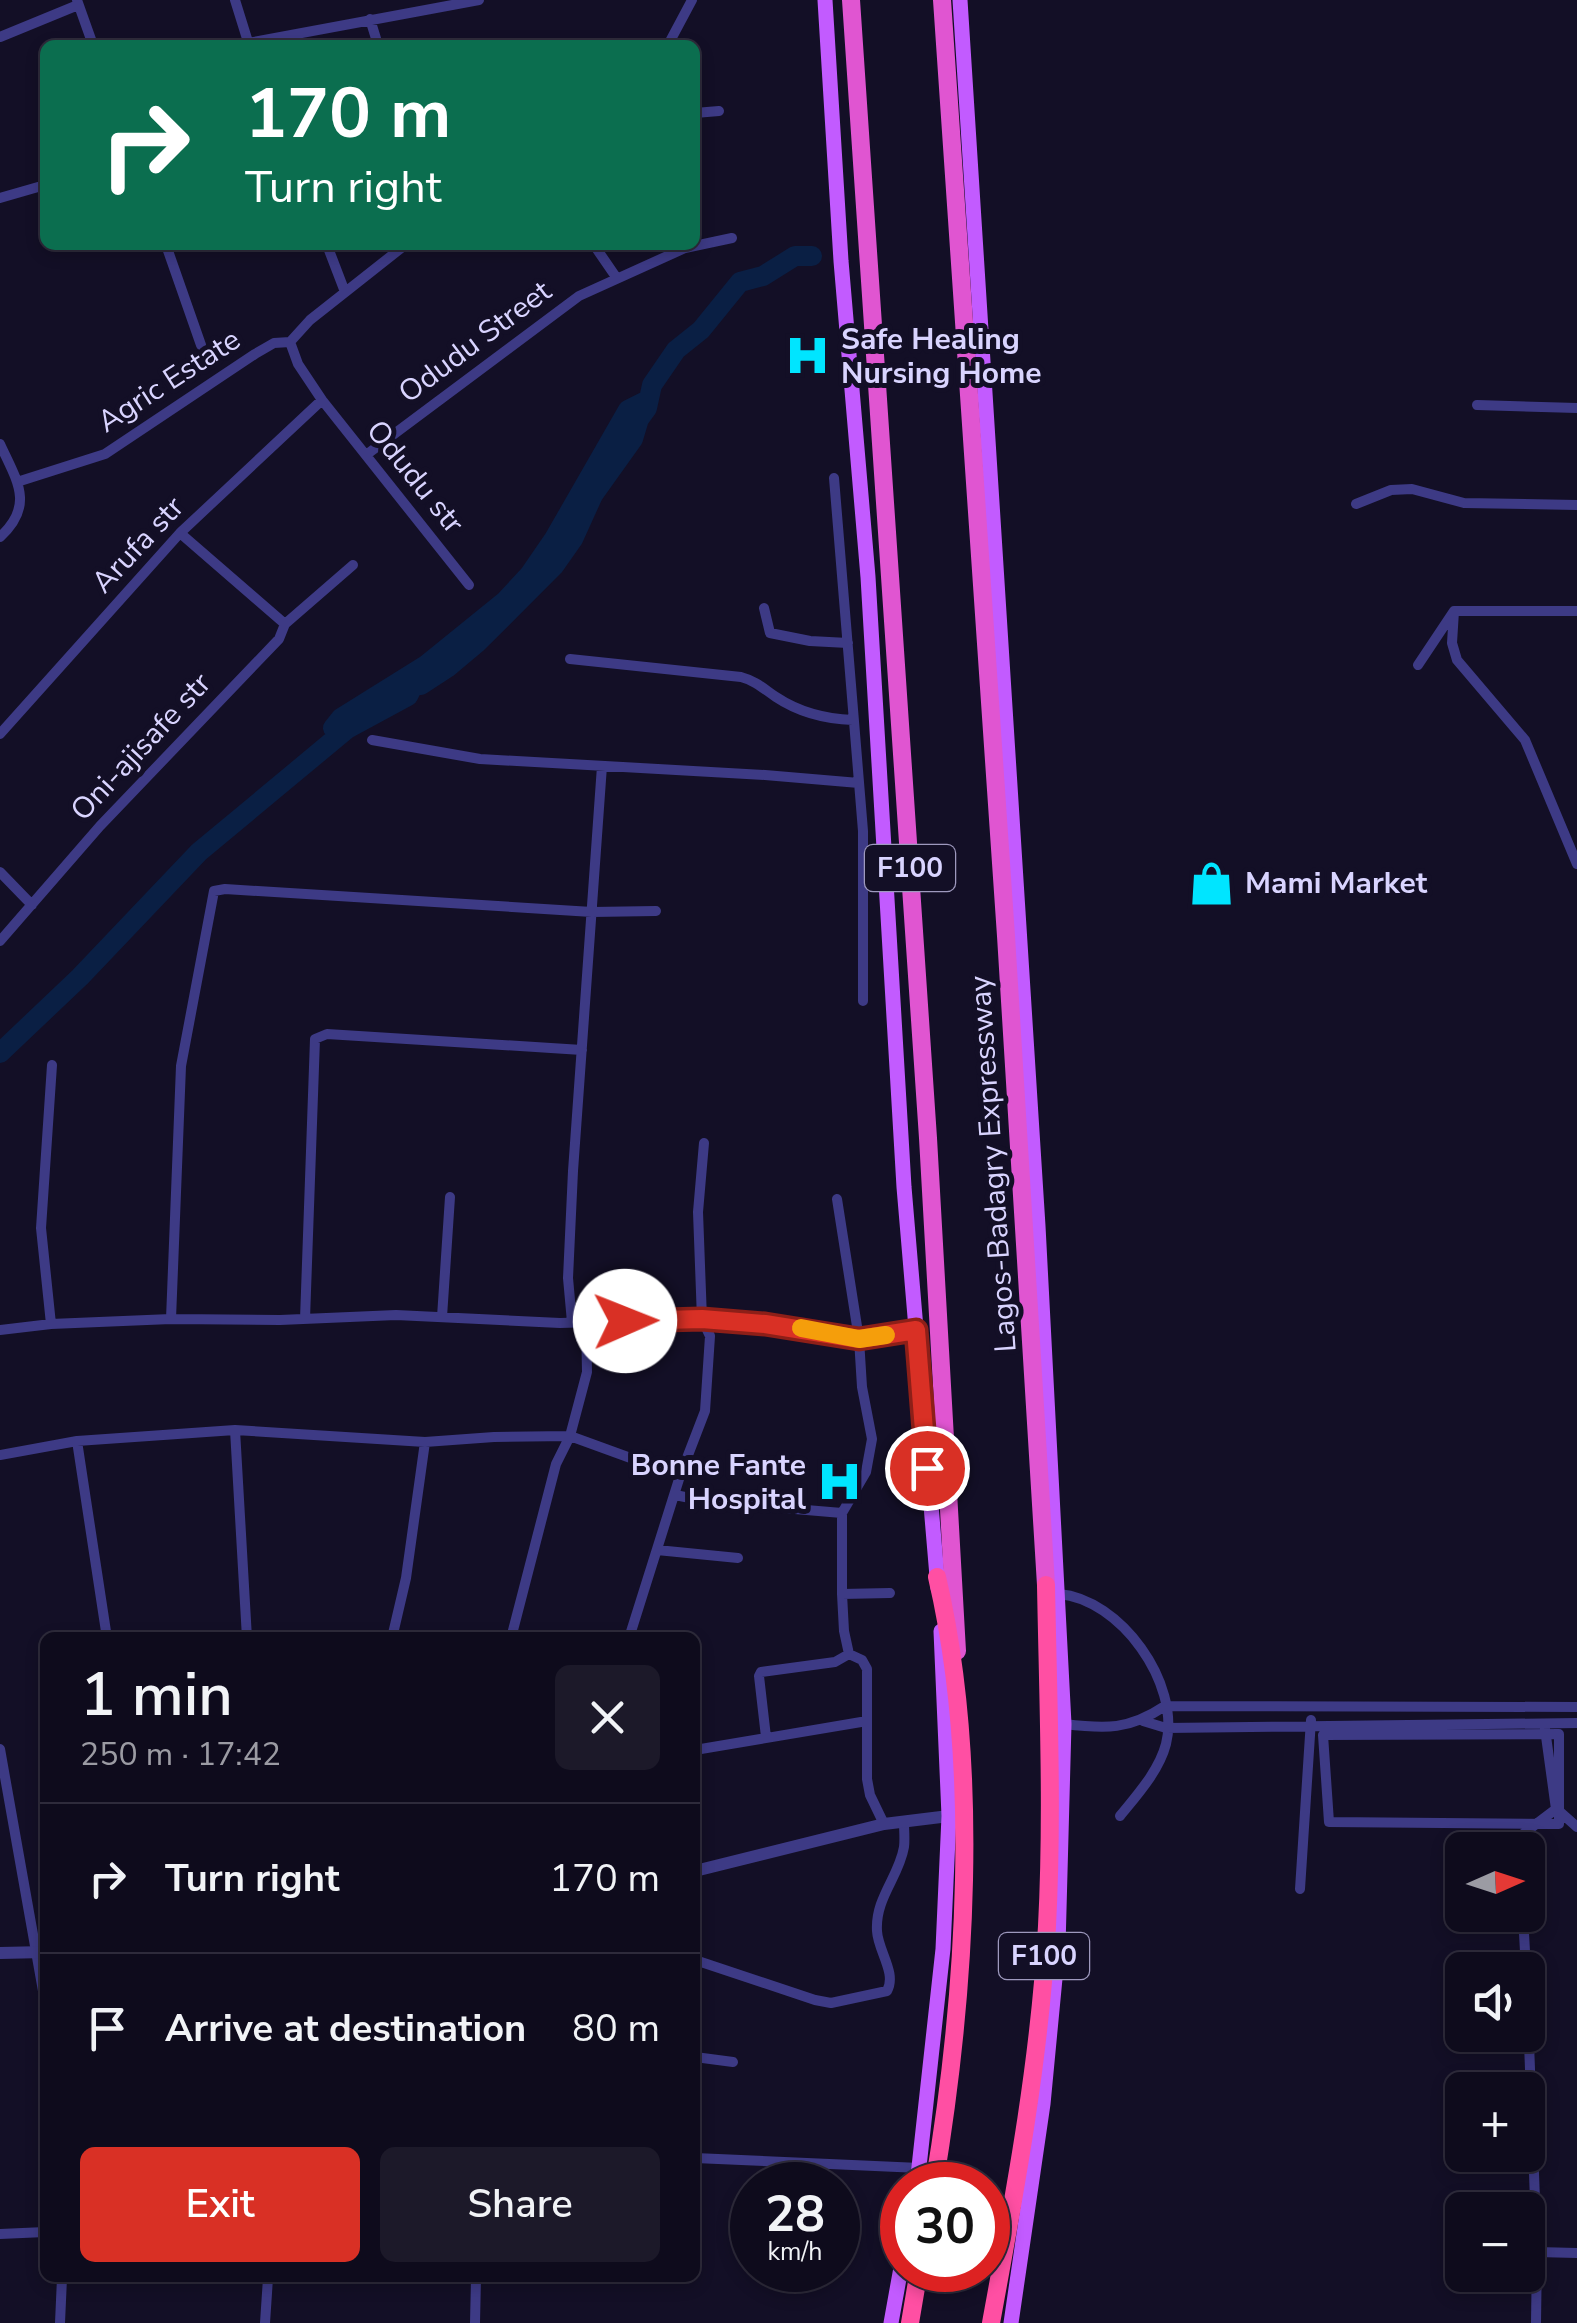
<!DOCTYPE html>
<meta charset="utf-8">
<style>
:root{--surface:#0e0b1c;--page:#1c1929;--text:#f1f3f6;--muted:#9b9ba3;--line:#2e2b3b;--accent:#d93025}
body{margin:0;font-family:"Nunito Sans",sans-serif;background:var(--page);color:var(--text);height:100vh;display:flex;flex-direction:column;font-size:38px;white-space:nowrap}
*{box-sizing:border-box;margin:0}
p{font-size:32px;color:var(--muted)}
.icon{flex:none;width:55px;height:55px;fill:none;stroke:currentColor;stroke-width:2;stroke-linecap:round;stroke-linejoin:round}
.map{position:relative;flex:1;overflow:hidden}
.drawer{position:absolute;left:40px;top:1632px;width:660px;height:650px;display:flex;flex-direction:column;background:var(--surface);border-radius:15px;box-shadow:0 5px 15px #0003,0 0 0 2px var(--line)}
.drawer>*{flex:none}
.top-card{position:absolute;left:40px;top:40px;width:660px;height:210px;border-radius:15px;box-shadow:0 5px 15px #0003,0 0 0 2px var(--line);background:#0b6e4f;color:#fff;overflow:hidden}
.needle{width:65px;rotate:87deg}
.fabs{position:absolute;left:1445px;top:1832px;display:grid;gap:20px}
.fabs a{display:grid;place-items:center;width:100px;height:100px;border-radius:15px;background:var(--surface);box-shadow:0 5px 15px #0003,0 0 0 2px var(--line);font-size:50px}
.speed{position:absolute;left:730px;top:2162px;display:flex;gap:20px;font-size:50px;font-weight:700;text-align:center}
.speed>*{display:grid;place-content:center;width:130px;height:130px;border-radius:50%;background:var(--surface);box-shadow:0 5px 15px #0003,0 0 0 2px var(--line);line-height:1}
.speed small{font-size:25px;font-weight:400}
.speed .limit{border:15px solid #d22;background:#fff;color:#111}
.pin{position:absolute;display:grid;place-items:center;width:85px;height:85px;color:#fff;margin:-42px;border:5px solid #fff;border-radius:50%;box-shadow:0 2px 10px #0007}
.me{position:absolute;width:110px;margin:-55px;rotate:89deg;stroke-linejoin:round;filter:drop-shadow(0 0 8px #0008)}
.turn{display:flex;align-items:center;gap:35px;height:210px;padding:0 40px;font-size:45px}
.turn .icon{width:130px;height:130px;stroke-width:2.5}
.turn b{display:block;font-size:70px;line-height:85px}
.round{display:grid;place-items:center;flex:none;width:105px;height:105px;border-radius:15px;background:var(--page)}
.headline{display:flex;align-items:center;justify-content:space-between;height:170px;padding:0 40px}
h1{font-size:60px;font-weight:600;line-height:75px}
.action{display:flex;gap:20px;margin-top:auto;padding:20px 40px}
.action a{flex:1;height:115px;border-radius:15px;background:var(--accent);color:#fff;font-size:40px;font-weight:600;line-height:115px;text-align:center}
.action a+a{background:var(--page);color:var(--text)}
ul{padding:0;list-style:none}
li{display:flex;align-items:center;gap:30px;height:150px;padding:0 40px;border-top:2px solid var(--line)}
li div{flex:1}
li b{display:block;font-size:38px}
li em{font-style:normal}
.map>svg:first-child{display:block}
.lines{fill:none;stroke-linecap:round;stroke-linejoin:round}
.river{stroke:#0a1f44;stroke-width:20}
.minor{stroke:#3d3a85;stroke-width:10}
.tertiary{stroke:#3d3a85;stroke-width:12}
.primary{stroke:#c25bff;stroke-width:15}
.trunk{stroke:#e055d1;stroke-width:18}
.motorway{stroke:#ff4fa3;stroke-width:18}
.route-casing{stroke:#8d1f18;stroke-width:25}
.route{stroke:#d93025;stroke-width:18}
.slow{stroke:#f59e0b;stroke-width:18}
.labels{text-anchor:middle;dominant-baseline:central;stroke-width:10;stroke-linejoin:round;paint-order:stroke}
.shield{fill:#130f26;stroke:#9e99be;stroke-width:2.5}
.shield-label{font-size:28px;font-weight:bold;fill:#d9d4ff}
.poi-label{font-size:30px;font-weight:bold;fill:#d9d4ff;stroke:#130f26;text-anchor:start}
.street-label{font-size:30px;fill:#d9d4ff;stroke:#130f26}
</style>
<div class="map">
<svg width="1577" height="2323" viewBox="0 0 1577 2323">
<rect width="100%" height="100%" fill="#130f26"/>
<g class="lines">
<path class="river" d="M333 728 341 718 426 665 505 601 530 574 554 539 628 410 644 402
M0 1053 80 977 199 852 347 729 408 696 414 684 421 685 447 668 478 642 554 566 573 539 593 495 633 439 639 419 647 408 652 385 676 350 701 330 740 282 763 276 795 256H812"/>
<path class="minor" d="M77 0 93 45
M235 0 249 45
M370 19 378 45
M0 37 78 5
M248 43 479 0
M668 45 692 0
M695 113 719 111
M0 198 45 185
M166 245 201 345
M327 245 345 292
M405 245 310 320 290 342 298 364 322 400 469 585
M594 245 616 277
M1477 405 1577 408
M0 444C17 481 35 505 0 537
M366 455 579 296 685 248 732 238
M834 478 863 831V1001
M17 482 105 454 255 354 274 343 290 342
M1356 504 1391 490 1412 489 1464 503 1577 505
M180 533 285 624
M764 608 770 633 810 641 848 643
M1454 611 1452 643 1457 660 1525 740 1577 864
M570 659 741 677C756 681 764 689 776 697 800 713 826 719 853 720
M1418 665 1454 611H1577
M0 734 180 533 322 400
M372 740 480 759 765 775 859 783
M0 872 32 905
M0 941 100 826 279 639 285 624 353 565
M837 1199 859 1339 862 1387 872 1439 866 1472 842 1513V1594L844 1631 849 1654 862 1660 867 1669V1779L870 1795 884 1824
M442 1317 450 1197
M171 1319 181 1066 214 891 225 889 592 912 656 911
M305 1319 315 1039 327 1034 582 1050
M572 1322 568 1278 573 1171 602 766
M51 1324 41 1228 52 1065
M0 1330 51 1324 171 1319 280 1320 396 1315 560 1323 702 1319 811 1329 859 1339 916 1329
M235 1430 247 1638
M77 1441 107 1638
M0 1455 77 1441 235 1430 425 1442 494 1437 570 1436 680 1476
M675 1495 710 1502 842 1513
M657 1550 738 1558
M842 1594 890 1593
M1059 1594C1120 1599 1181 1683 1166 1744 1159 1771 1137 1795 1120 1816
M392 1638 406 1578 425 1442
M511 1638 556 1464 570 1436 587 1372 586 1322
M629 1638 680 1476 705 1411 710 1336 702 1319 698 1212 704 1143
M1143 1721 1166 1728 1577 1723
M1064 1724C1106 1729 1129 1730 1165 1706L1577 1707
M1559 1734V1824L1329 1822 1323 1735Z
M766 1737 759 1676 761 1672 835 1662 849 1654
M0 1749 45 2002
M695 1750 867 1721
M1559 1811 1577 1827
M1522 1850 1523 1834 1556 1809 1545 1729
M1300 1889 1311 1720
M1523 1915 1526 1970
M698 1961 815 2000 831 2003 887 1991C897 1973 878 1951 877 1931 875 1898 899 1877 904 1847 905 1839 904 1830 904 1823
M1528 2017 1537 2252 1536 2323
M695 2057 733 2062
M695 2158 920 2168
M0 2234 45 2232
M1537 2252 1577 2253
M60 2323 62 2278
M265 2323 268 2278
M475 2323 476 2278"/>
<path class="tertiary" d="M695 1871 884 1824 949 1816
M0 1953 45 1952"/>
<path class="primary" d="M825 0 841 261 868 577 904 1187 938 1588
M960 0 1038 1226 1064 1724 1058 1947 1043 2104 1011 2323
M917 2185 943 1949 949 1816 941 1631
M891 2323 902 2262"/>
<path class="trunk" d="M851 0 928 1138 957 1651
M942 0 1006 936 1046 1585"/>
<path class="motorway" d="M934 2185C966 1994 981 1766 937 1577
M910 2323 919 2270
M991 2323C1015 2192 1040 2059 1047 1926 1053 1812 1048 1698 1046 1585"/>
</g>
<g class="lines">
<defs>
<path id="route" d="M625 1321 702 1319 765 1324 859 1339 916 1330 927 1468"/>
</defs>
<use href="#route" class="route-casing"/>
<use href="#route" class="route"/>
<path class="slow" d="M801 1328 859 1339 886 1335"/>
</g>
<defs>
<symbol id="hospital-bare" viewBox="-9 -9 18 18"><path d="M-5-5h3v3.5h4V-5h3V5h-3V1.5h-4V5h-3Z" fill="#00e5ff" stroke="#130f26" stroke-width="2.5" paint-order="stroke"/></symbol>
<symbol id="shop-bare" viewBox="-9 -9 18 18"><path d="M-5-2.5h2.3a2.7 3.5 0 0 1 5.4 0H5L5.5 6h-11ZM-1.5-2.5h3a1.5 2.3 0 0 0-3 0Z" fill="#00e5ff" stroke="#130f26" stroke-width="2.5" paint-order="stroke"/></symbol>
</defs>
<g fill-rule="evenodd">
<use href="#hospital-bare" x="776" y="324" width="63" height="63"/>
<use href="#shop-bare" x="1180" y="852" width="63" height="63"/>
<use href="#hospital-bare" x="808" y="1450" width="63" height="63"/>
</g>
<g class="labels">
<g class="shield">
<rect x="865" y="845" width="90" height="46" rx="8"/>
<rect x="999" y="1933" width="90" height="46" rx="8"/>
</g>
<g class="shield-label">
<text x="910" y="868">F100</text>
<text x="1044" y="1956">F100</text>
</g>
<g class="poi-label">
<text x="841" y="339">Safe Healing<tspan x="841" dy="34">Nursing Home</tspan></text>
<text x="1245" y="883">Mami Market</text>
<text x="806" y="1465" text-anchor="end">Bonne Fante<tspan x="806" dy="34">Hospital</tspan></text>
</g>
<g class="street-label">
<text transform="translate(475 342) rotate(-37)">Odudu Street</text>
<text transform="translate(169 381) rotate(-33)">Agric Estate</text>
<text transform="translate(415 477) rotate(51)">Odudu str</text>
<text transform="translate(138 545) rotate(-47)">Arufa str</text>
<text transform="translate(141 747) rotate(-47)">Oni-ajisafe str</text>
<text transform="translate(993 1164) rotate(-94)">Lagos-Badagry Expressway</text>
</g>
</g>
</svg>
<div class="fabs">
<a><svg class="needle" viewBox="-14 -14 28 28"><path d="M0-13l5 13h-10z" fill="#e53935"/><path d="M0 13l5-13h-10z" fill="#9b9ba3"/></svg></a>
<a><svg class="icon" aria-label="sound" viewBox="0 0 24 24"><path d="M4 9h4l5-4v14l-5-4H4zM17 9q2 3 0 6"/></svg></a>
<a>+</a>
<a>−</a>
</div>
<div class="speed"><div>28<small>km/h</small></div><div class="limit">30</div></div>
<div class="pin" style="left:927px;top:1468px;background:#d93025"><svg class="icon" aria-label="arrive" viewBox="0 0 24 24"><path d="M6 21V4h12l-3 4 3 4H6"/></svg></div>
<svg class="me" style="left:625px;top:1321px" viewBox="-20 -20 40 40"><circle r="19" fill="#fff"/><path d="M0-13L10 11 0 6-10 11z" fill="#d93025"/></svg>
<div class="top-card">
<div class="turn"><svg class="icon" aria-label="right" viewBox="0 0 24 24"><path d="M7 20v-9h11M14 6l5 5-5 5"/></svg><div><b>170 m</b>Turn right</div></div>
</div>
<section class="drawer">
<div class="headline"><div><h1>1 min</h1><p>250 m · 17:42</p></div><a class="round"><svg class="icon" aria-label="close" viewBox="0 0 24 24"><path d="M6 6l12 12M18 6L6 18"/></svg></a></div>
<ul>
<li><svg class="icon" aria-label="right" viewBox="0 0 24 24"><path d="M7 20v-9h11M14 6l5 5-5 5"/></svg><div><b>Turn right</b></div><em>170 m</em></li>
<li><svg class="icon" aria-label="arrive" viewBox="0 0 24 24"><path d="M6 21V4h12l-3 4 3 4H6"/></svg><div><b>Arrive at destination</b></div><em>80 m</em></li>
</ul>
<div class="action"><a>Exit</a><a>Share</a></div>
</section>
</div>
